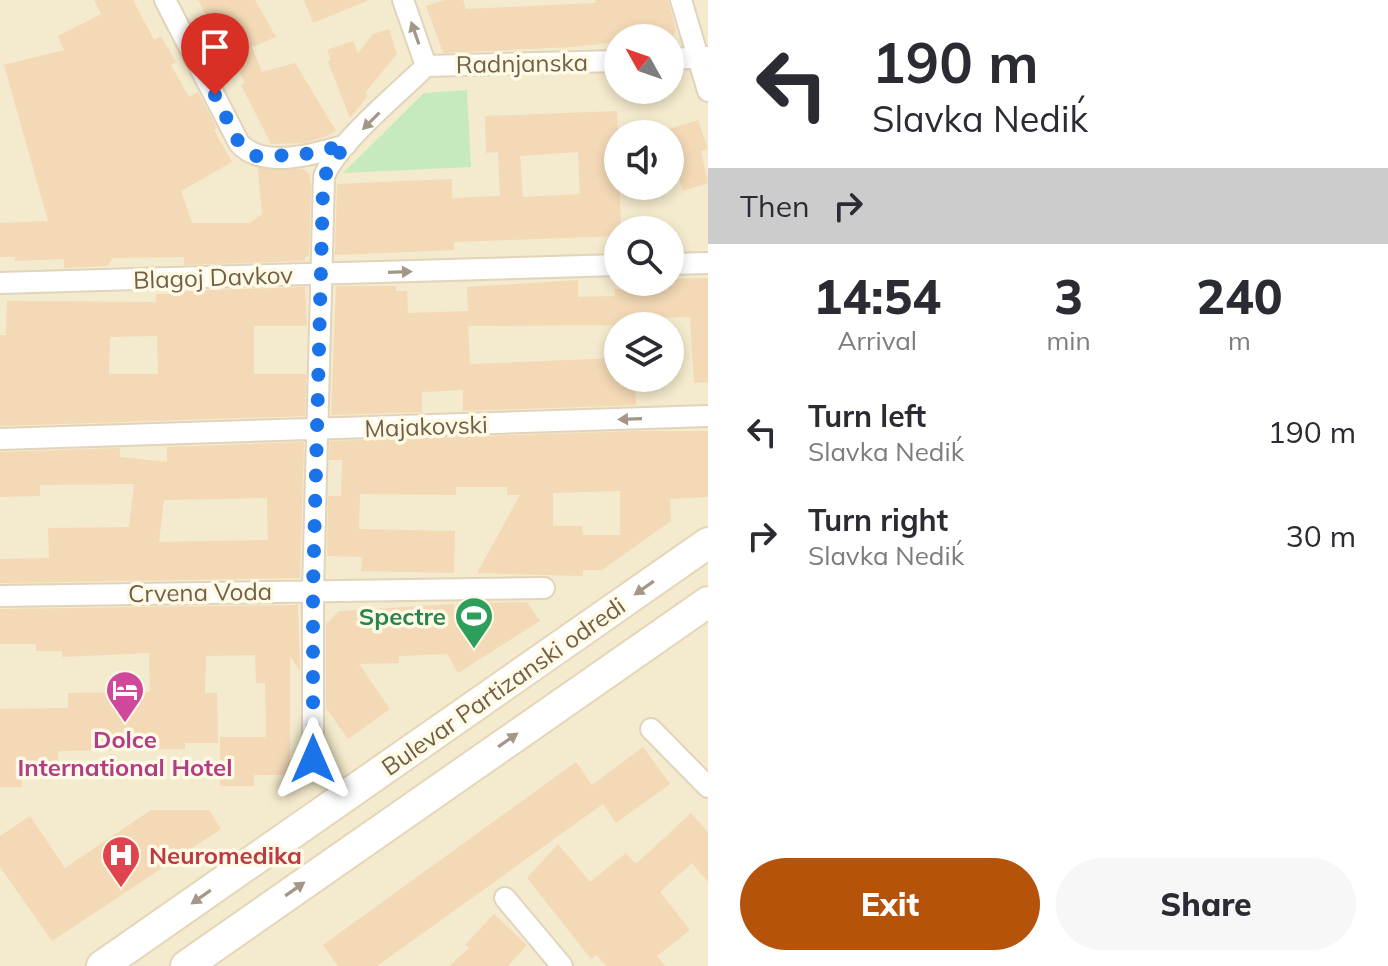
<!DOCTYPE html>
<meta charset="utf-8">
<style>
:root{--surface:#fff;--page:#f7f7f7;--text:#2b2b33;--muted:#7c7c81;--accent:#b45309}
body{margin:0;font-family:Mulish,sans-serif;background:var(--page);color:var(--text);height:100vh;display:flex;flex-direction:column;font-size:30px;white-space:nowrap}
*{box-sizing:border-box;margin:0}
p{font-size:26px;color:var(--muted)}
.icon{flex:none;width:44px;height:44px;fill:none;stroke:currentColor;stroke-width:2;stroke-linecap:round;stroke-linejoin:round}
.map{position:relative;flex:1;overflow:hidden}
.side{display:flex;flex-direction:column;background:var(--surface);width:680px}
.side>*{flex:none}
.guide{background:#fff;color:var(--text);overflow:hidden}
.needle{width:52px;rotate:310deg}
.buttons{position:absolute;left:604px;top:24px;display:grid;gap:16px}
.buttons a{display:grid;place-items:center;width:80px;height:80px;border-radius:50%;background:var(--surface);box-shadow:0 4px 12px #0003;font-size:40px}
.pin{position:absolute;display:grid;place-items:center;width:68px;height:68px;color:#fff;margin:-82px -34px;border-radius:50% 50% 50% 0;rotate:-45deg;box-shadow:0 0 8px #0007}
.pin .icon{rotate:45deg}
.me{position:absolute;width:88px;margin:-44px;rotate:0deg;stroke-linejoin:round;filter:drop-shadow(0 0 6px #0008)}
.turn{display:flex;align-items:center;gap:28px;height:168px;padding:0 32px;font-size:36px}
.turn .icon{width:104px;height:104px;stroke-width:2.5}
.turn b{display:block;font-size:56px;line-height:68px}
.then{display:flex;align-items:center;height:76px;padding:0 32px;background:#0003;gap:16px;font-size:30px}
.eta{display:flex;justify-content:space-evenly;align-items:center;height:136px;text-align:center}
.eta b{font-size:48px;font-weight:800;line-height:56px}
.button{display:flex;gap:16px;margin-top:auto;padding:16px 32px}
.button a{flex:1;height:92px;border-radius:48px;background:var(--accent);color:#fff;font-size:32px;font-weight:800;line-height:92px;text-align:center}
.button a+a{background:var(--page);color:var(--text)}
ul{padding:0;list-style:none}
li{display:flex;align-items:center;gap:24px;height:104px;padding:0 32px}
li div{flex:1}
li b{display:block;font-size:30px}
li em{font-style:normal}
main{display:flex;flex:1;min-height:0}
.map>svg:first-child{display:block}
.residential{fill:#f4eacd;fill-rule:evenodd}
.green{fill:#c7eabd}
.building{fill:#f3d9b6;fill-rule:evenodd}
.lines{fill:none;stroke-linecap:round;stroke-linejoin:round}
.street-casing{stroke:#e1d4bb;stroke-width:24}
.secondary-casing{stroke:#e6d6b8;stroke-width:34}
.street{stroke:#fff;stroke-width:20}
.secondary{stroke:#fff;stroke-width:30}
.oneway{fill:#a49787}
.route{stroke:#1a73e8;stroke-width:14;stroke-dasharray:0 25.2}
.labels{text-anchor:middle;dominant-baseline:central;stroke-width:7;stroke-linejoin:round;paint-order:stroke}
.street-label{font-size:24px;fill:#735f46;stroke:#fffae5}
.leisure-label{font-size:24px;font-weight:bold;fill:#27864d;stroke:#fffae5;text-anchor:end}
.hotel-label{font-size:24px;font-weight:bold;fill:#b23c85;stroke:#fffae5}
.health-label{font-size:24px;font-weight:bold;fill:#be3a42;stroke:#fffae5;text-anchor:start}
</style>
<main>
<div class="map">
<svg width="708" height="966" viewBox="0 0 708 966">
<rect width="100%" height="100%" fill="#fdf7df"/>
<path class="residential" d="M0 0H708V966H0ZM618 38H670V90H618ZM618 134H670V186H618ZM618 230H670V282H618ZM618 326H670V378H618Z"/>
<path class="green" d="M467 90 471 167 343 173 424 93Z"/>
<path class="building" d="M94 0H133L154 40 161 36 176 62 171 65 189 97 198 92 217 128 214 130 232 162 181 191 192 223H250L262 214 258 168 303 169 309 174 311 185 309 256 305 257V261L184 265V257L113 258 107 266 64 268V259L15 261V257H0V223L48 221 4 65 64 50 58 36 101 14Z
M198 0H255L276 37 252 47 262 72 295 63 336 131 325 137 303 143 271 144 241 85 245 82Z
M304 0H367V1L313 23Z
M444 0H463L466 9 596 3 595 0H668L676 30 672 38H618V42L572 47 443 53 426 6Z
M389 29 397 54 365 93 368 96 350 118 328 62 331 59 327 50 353 41 358 53 373 34Z
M617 111 621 230H618V236L454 242V250L335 255 337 184 452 179V198L500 196 498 152 486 153 485 116ZM578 152 580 194 523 197 520 156Z
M698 120 708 149 701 151 708 183 683 191 673 160 670 161V129Z
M708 278V382L694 383 690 317 650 318V325L468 326 470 364 618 358V378H635L636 405 463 411V390L422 392V412L331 415 336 286H396V291H407L408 313 468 311 467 287 578 280V297L615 296V289L649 287V282H670V279Z
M305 287 307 326H254V374H306L305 416 0 426V335H6L7 301 156 302V294H184V291ZM157 336 158 374H109L110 337Z
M637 431H708V497L670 499 671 521 602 570H583V576L477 573 520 495H507V487H456V495L360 494 359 529 455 531 454 573 361 571 362 557 327 556 328 496H341L342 460H329L330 441ZM620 491V535H583L582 526H553V493Z
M304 442 300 578 0 583V559L49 558 48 528 129 527 134 484 40 485V496L0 497V452L120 448V457L167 462V447ZM267 498 268 540 159 542 164 500Z
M527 602 540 621 458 673 447 654 399 656V663L359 664 390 709 348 739 326 708V624L339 611 454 604V616L461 603Z
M298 605 300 671 290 656V775H254V786H220V737H266L265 683H256L255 655 206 656 205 693H217L218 743H185V749L58 751V765L22 766V787H0V709L68 708V693L150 692 149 653 62 657V651H36V644H0V609Z
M643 747 670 784 616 823 603 804 377 966H338L323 945 576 762 592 785Z
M151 810H209L221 829 52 941 0 867V836L30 816 65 868Z
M691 813 708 832V882L692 863 660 892 690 930 657 956 665 966H607L596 955 591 959 527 878 558 844 590 882 626 853 636 864Z
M494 914 527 945 508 966H449L469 948 465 945Z"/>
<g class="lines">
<defs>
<path id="street" d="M165 0 239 143C262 170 316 154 346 145
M403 0 426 66
M681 0 708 91
M670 59 708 57
M426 66 618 61
M670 264 708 263
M0 283 618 265
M0 439 708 416
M0 596 544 588
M651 729 708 787
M313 759V590L324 177C334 146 401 91 426 66
M505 898 562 966"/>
<path id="secondary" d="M102 966 708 543
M186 966 708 602"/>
</defs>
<use href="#street" class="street-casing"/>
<use href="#secondary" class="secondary-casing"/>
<use href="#street" class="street"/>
<use href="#secondary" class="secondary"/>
</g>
<defs><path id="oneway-solid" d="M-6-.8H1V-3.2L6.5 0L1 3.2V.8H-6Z" transform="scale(2)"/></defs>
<g class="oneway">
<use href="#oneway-solid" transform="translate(415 33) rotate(-109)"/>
<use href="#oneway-solid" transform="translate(371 121) rotate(135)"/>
<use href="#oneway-solid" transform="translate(400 272) rotate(-2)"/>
<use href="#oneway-solid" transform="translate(630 419) rotate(178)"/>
<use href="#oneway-solid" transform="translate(644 588) rotate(145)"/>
<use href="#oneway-solid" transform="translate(508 740) rotate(-35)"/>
<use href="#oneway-solid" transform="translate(295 889) rotate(-35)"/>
<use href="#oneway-solid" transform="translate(201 897) rotate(145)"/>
</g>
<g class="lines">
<path class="route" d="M215 95 239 143 255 156 301 155 346 145 327 169 323 188 313 590V759"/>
</g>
<defs>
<symbol id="stadium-pin" viewBox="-11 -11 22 30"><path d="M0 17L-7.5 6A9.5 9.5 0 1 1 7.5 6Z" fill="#2e9e5b" stroke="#fffae5"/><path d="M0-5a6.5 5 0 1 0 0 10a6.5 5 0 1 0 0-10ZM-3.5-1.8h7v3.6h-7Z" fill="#fff"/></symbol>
<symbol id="hotel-pin" viewBox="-11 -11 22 30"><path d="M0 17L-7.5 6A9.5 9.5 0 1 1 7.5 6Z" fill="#d1479c" stroke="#fffae5"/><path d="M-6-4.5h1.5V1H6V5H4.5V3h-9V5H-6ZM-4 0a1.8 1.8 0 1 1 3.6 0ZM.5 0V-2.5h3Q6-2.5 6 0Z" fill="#fff"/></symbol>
<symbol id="hospital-pin" viewBox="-11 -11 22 30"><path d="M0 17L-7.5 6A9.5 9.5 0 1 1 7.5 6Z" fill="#e0444e" stroke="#fffae5"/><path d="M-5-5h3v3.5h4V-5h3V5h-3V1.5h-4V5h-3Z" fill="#fff"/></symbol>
</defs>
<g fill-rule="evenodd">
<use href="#stadium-pin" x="452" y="594" width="44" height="60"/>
<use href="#hotel-pin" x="103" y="668" width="44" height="60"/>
<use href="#hospital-pin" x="99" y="833" width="44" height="60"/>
</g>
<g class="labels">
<g class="street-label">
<text transform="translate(522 63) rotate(-1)">Radnjanska</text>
<text transform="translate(213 277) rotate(-2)">Blagoj Davkov</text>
<text transform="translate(426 426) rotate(-2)">Majakovski</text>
<text transform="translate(200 592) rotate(-1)">Crvena Voda</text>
<text transform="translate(503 686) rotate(-35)">Bulevar Partizanski odredi</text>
</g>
<g class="leisure-label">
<text x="446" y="616">Spectre</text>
</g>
<g class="hotel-label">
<text x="125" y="739">Dolce<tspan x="125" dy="28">International Hotel</tspan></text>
</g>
<g class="health-label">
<text x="149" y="855">Neuromedika</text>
</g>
</g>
</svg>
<div class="buttons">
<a><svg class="needle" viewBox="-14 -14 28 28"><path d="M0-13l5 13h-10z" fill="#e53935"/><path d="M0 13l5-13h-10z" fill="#7c7c81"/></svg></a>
<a><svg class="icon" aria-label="sound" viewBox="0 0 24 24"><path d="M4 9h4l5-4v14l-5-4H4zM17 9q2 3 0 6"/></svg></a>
<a><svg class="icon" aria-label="search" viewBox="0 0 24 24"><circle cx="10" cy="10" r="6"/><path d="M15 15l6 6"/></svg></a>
<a><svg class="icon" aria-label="layers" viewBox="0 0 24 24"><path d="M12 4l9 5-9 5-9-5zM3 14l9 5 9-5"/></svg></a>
</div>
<div class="pin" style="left:215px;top:95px;background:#d93025"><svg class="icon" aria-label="arrive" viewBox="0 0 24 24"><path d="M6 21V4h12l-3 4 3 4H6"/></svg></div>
<svg class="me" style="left:313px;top:759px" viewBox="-20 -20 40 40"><path d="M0-17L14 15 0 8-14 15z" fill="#1a73e8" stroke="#fff" stroke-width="4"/></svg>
</div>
<section class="side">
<div class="guide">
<div class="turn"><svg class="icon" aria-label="left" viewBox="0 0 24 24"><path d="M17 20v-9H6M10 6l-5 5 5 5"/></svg><div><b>190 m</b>Slavka Nediḱ</div></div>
<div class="then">Then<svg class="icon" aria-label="right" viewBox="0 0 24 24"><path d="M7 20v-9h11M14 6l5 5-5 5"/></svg></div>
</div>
<div class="eta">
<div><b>14:54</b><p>Arrival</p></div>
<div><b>3</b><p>min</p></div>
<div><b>240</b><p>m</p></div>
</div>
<ul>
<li><svg class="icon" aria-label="left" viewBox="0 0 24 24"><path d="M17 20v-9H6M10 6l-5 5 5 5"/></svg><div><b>Turn left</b><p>Slavka Nediḱ</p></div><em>190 m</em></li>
<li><svg class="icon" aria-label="right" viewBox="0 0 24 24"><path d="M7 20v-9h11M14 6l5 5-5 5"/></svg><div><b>Turn right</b><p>Slavka Nediḱ</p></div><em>30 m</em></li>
</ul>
<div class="button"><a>Exit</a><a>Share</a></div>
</section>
</main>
